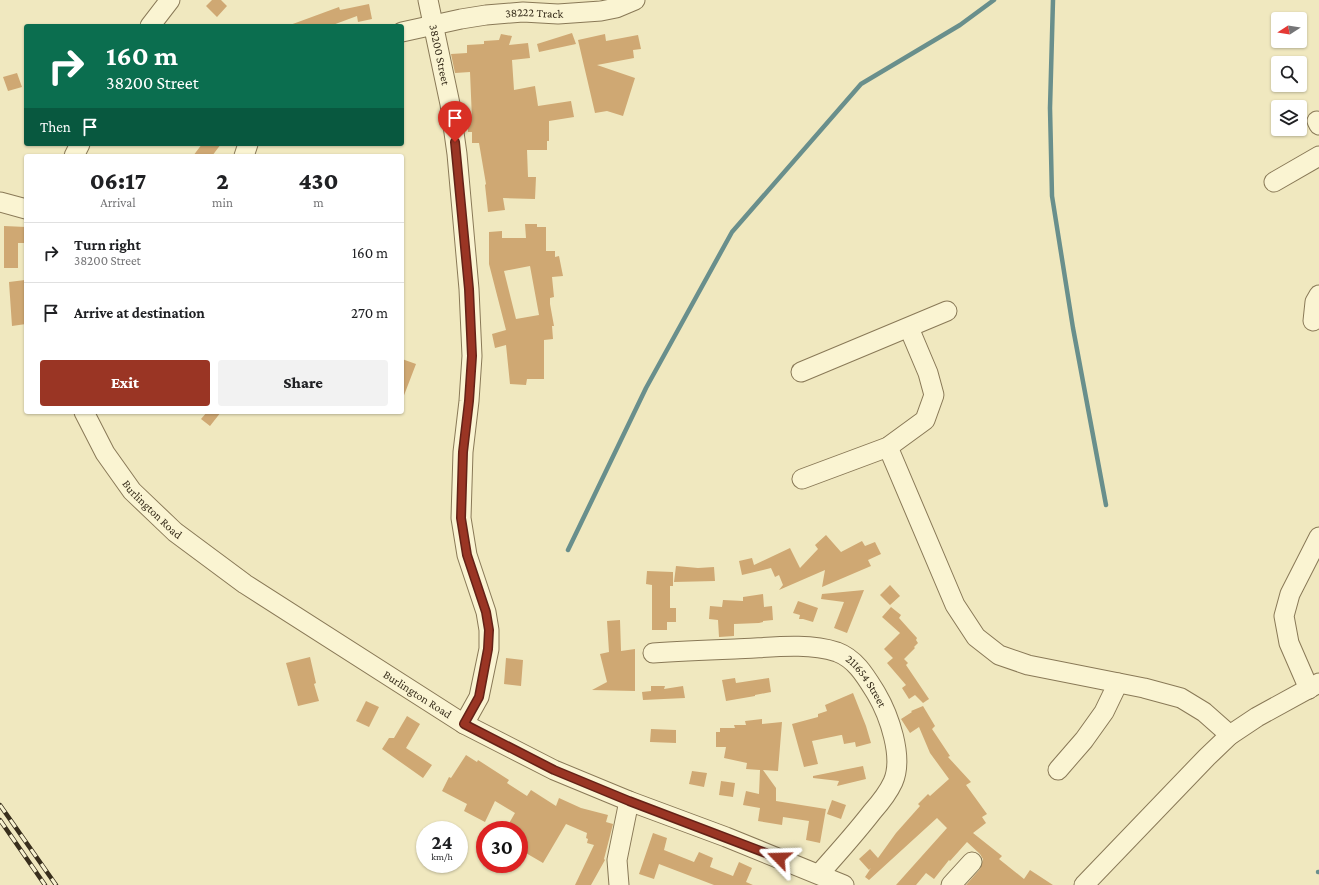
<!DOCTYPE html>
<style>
:root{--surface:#fff;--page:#f2f2f2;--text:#202124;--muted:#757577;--line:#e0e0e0;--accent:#9a3524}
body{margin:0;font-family:"Crimson Pro",serif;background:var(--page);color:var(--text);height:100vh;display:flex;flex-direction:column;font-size:15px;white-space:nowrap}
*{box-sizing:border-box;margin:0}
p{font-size:13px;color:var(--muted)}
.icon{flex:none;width:22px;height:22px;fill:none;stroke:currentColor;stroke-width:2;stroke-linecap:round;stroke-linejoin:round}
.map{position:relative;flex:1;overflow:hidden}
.drawer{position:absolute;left:24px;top:154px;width:380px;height:260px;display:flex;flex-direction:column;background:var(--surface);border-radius:4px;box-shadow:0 1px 3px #0004}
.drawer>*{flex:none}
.top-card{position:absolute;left:24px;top:24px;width:380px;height:122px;border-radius:4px;box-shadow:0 1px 3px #0004;background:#0b6e4f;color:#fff;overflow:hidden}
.needle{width:26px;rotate:258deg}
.fabs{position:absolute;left:1271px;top:12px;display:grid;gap:8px}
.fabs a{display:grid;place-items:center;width:36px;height:36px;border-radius:4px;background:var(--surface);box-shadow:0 1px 3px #0004;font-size:20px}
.speed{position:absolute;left:416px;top:821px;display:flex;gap:8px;font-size:20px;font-weight:700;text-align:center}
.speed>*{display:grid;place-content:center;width:52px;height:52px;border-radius:50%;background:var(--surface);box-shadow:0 1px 3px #0004;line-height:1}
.speed small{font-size:10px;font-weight:400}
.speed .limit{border:6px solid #d22;background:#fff;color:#111}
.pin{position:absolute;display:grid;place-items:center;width:34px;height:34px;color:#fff;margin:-41px -17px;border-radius:50% 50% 50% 0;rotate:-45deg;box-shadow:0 0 4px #0007}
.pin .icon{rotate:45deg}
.me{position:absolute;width:44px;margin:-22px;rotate:292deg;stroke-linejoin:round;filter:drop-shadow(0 0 3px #0008)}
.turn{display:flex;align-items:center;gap:14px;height:84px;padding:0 16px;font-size:18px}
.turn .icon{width:52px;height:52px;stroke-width:2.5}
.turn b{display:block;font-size:28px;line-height:34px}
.then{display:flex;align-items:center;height:38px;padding:0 16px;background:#0003;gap:8px;font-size:15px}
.eta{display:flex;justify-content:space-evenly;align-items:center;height:68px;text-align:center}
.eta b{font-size:24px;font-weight:800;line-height:28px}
.primary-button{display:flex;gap:8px;margin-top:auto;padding:8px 16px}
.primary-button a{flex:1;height:46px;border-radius:4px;background:var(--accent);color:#fff;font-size:16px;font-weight:800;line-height:46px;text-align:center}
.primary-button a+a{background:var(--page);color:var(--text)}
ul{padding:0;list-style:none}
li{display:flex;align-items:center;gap:12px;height:60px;padding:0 16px;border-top:1px solid var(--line)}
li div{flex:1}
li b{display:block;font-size:15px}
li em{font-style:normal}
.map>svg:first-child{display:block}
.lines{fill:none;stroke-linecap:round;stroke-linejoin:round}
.stream{stroke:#698f8c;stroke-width:4.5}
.building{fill:#cfa873;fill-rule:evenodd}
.minor-casing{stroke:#897957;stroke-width:21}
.minor{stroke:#faf4d2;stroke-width:19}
.rail-casing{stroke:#382e1c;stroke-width:4.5}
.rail{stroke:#f7f1cf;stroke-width:3;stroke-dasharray:9;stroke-linecap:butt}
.route-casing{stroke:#642217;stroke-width:10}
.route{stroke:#9a3524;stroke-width:7}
.labels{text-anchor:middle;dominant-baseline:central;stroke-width:3;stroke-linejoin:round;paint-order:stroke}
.street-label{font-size:12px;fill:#382e1c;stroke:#f7f1cf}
</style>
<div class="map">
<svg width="1319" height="885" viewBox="0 0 1319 885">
<rect width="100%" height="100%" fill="#f0e8bf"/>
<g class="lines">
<path class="stream" d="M1053 0 1050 108 1052 196 1073 328 1106 505
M568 550 646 388 732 232 861 84 960 25 994 0
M1318 872H1319"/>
</g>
<path class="building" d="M212 0H221L227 6 217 17 206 6Z
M369 4 372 19 358 22 357 16 330 26H290V25L339 7 340 10Z
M572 33 576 44 539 52 537 44Z
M501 34 512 36 509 45 528 43 530 58 512 60 514 90 535 86 538 106 571 101 574 117 549 121V141H547V150H527L528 177H536L535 199 503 198 505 210 488 212 485 185 486 184 479 143H472V132H468V119H472L470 72 455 73 451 54 467 53V45L484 44V41L499 40Z
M605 34 606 41 638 35 641 49 633 50 634 58 597 65 635 78 623 116 607 111 595 113 578 40Z
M17 73 22 87 8 91 3 77Z
M202 144H221L212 156H193Z
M525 224H537V227H546V251H555V257L559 256 563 276 552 277 554 297 550 298V304L554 326H552L553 339 544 340V379H527L526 385 510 384 506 345 495 348 492 334 506 330 489 264V232L502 231V238H526ZM530 266 539 315 516 319 504 271Z
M4 226 26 227V243H18V268H4Z
M25 280 26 287V324L12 326 9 282Z
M402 359 416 364 403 398H402Z
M207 412H221L210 426 201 419Z
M826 535 841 552 862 541 865 546 875 542 881 554 868 560 871 566 822 587 825 570 779 590 783 585 779 575 775 577 771 568 742 575 739 561 752 558 754 565 790 548 800 568 818 549 815 545Z
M676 566 698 568 714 567 715 581 674 582Z
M647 571 673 572V586H670V608H676V622H667V630H652V585L646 584Z
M890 585 900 596 890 605 880 595Z
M864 590 847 633 834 628 844 602 821 599 822 594Z
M763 594 764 607 772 606 773 620 763 621V622L759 623 734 624V636L719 637 718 620 709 619 710 606 722 607 723 600 743 601V597Z
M798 601 818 608 813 622 803 619H799L800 615 793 613Z
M891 607 901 615 899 618 917 638 916 640 918 643 914 647 915 648 904 659 908 663 906 665 929 699 923 703 915 695 909 699 902 688 906 685 887 663 893 658 884 649 900 633 882 617Z
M620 620 621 651 635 649V691L592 690 607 682 600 654 609 652 607 621Z
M310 657 316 683 314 684 319 701 298 706 286 663Z
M506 658 523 660 521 686 504 684Z
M735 678 736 683 769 678 771 692 755 695V696L726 701 722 680Z
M651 686H665L664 689 683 686 685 698 643 700 642 692 651 691Z
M853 693 866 726 871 743 856 747 855 742 844 744 842 735H841L812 741 818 764 804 767 792 724 818 717V714L827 711 825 705Z
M366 701 379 707 369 727 356 721Z
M923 706 935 726 932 729 950 756 948 757 971 782 966 785 987 814 982 817 986 823 973 833 1002 856 999 859 1024 879 1030 870 1053 885H966L980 869 983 859 980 854 967 842 950 861 949 860 934 879 926 873 916 885H896L947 828 937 818 869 880 865 877 871 868 869 870 859 859 870 849 878 858 896 833 920 806 918 804 928 794 930 796 949 779 930 753 919 727 910 733 901 719 912 712 911 711Z
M407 716 420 724 406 748 432 765 423 778 382 749 389 738H394Z
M762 719V724L782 722 778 771 763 770 776 788V801L826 809 820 843 806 840 809 821 783 817 782 825 758 821 760 808 743 805 746 791 759 794 760 770 746 769 747 763 724 758 726 747H716V732H720V728H735L734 725H746L745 721Z
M651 729 676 730V743L650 742Z
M466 755 477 762 478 760 509 780 507 783 527 796 531 790 556 806 559 798 581 808 608 815 606 822 613 824 611 832 604 859 605 860 591 885H575L594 845 587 843 588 839 586 838 587 833 566 824 543 863 519 849V830H505L515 813 495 801 485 822 464 811 467 804 442 791 449 777 451 778Z
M863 766 866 779 837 786 839 781 813 778V776Z
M692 771 707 773 704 787 689 784Z
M721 781 735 783 733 797 719 795Z
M832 800 846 805 841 819 827 814Z
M653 833 667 838 664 850 694 862 699 852 713 858 710 867 733 876 739 862 752 868 746 882 753 885H714L659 864 654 879 639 874Z"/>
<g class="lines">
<defs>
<g id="minor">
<path id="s1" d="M428 0 450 104 457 154 469 289 472 356 469 401 463 452 461 518 467 555 486 612 489 630V649L479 697 464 724"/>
<path d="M150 26 170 0"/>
<path id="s2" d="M402 32 461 19 486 15 523 12 558 14 601 11 616 8 635 0"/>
<path d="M1317 121 1319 125"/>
<path d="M74 156 80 144"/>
<path d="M244 156 248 144"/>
<path d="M1274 182 1319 156"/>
<path d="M0 202 26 209"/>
<path d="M1313 321 1315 302 1319 295"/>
<path d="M801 372 947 311"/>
<path id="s3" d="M84 412 105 453 132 491 175 532 245 584 464 724 554 770 629 801 726 837 844 885"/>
<path d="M888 447 955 605 976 637 999 655 1028 665 1144 688 1181 698 1204 712 1230 735"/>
<path d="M802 479 888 447 925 420 934 395 928 373 909 328"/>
<path id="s4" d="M653 653C680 651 707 650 735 649 768 648 805 642 837 652 856 659 866 677 876 693 889 715 904 757 893 782 888 793 880 803 872 812 855 834 837 854 819 874"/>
<path d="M1309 689 1289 643 1284 616 1290 594 1319 537"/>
<path d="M1058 770 1084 740 1104 712 1118 683"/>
<path d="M619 885 617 860 629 801"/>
<path d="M951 885 972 862"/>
<path d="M1084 885 1207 757 1230 735 1257 717 1319 683"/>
</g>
</defs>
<use href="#minor" class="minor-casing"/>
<use href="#minor" class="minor"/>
<defs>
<path id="rail" d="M0 805 56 885
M0 820 45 885"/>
</defs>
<use href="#rail" class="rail-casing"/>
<use href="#rail" class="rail"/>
</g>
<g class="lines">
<defs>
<path id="route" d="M455 142 469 289 472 356 469 401 463 452 461 518 467 555 486 612 489 630 488 649 479 697 464 724 554 770 629 801 779 858"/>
</defs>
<use href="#route" class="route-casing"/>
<use href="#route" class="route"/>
</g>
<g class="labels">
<g class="street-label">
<text stroke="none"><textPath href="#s2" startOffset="134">38222 Track</textPath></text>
<text stroke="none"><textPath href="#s1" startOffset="56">38200 Street</textPath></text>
<text stroke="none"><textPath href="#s3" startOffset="120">Burlington Road</textPath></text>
<text stroke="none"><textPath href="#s4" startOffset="227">211654 Street</textPath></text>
<text stroke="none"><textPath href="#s3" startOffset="444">Burlington Road</textPath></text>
</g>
</g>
</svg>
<div class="fabs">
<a><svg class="needle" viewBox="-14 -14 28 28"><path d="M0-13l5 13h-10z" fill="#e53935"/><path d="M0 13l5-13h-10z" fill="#757577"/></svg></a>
<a><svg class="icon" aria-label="search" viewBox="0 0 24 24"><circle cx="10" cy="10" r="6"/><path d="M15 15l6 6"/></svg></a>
<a><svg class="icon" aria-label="layers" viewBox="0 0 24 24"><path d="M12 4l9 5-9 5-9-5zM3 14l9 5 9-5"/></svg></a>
</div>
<div class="speed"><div>24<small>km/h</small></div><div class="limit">30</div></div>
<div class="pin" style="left:455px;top:142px;background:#d93025"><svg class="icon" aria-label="arrive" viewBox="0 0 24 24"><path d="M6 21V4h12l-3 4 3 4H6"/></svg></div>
<svg class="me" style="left:779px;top:858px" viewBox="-20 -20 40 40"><path d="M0-17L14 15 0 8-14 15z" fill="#9a3524" stroke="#fff" stroke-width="4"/></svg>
<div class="top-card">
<div class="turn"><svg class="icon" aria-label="right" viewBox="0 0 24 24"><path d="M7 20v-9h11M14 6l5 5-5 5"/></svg><div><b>160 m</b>38200 Street</div></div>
<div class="then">Then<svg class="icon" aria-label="arrive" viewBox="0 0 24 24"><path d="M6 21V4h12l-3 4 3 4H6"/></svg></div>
</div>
<section class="drawer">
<div class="eta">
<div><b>06:17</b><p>Arrival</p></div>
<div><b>2</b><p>min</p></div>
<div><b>430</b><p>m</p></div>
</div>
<ul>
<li><svg class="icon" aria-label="right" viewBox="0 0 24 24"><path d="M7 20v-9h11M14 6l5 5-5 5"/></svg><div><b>Turn right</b><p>38200 Street</p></div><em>160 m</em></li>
<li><svg class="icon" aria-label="arrive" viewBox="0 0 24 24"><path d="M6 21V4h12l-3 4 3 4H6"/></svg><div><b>Arrive at destination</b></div><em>270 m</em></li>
</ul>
<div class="primary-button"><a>Exit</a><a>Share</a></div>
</section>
</div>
